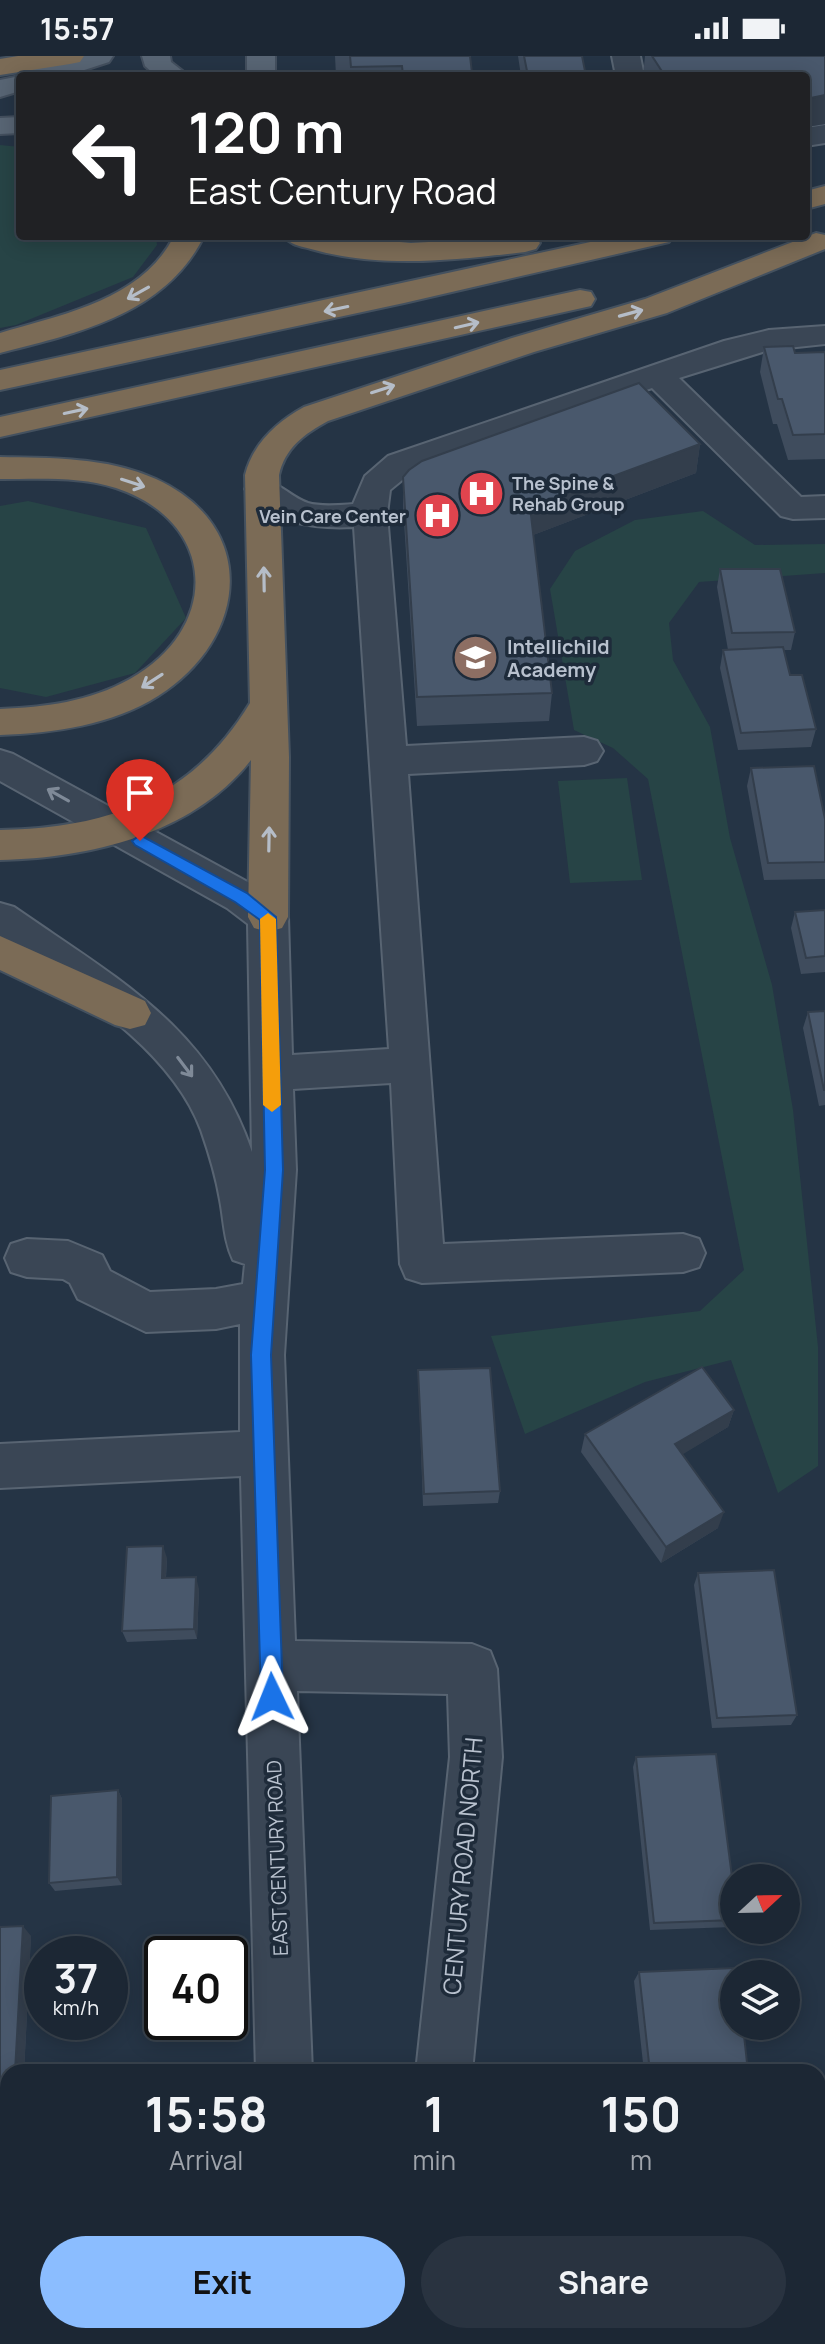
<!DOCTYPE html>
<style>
:root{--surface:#1c2734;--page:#293340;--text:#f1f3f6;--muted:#a0a5ac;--line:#3a444f;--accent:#8bbdff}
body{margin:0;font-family:Manrope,sans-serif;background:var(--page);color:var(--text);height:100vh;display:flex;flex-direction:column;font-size:30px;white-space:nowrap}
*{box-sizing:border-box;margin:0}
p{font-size:26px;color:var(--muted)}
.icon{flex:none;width:44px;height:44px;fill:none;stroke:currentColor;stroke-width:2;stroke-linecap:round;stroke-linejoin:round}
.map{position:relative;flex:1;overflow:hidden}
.sheet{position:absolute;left:0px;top:2008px;width:826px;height:280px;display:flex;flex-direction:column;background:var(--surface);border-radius:24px 24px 0 0;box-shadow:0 4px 20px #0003,0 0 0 2px var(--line)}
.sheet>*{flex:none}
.guide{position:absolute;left:16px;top:16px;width:794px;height:168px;border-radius:8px;box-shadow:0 4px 20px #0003,0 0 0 2px var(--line);background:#202124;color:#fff;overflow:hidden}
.needle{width:52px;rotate:68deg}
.fabs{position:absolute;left:720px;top:1808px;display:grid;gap:16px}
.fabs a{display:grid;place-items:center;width:80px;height:80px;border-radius:50%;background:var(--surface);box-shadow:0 4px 20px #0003,0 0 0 2px var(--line);font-size:40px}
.speed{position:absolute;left:24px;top:1880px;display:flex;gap:16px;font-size:40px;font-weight:700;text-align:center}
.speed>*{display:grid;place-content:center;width:104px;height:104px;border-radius:50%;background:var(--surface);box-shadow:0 4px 20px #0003,0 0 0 2px var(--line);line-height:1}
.speed small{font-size:20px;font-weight:400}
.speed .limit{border:4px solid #111;border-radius:12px;background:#fff;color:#111}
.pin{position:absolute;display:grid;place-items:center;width:68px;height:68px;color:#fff;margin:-82px -34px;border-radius:50% 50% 50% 0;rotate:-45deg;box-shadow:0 0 8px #0007}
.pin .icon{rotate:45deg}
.me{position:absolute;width:88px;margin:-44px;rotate:358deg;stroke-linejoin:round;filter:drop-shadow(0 0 6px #0008)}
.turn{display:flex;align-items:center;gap:28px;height:168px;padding:0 40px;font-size:36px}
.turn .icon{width:104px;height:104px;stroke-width:2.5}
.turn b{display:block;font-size:56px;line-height:68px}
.eta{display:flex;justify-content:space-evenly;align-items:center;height:136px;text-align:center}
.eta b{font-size:48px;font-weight:700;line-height:56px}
.cta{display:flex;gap:16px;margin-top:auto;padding:16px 40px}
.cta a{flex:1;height:92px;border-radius:48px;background:var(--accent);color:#111;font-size:32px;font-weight:700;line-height:92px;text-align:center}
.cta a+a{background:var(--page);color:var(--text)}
.status{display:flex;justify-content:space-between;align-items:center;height:56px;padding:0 40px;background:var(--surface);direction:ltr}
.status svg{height:22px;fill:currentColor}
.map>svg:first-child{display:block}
.green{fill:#274446}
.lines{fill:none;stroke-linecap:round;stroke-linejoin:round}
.minor-casing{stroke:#586472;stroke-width:4}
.major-casing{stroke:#434f5e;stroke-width:4}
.highway-casing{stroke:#44515f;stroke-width:4}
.minor{fill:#3a4655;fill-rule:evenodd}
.major{fill:#586574;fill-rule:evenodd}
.highway{fill:#7b6b56;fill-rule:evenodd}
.wall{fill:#3f4c5d}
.shaded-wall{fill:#333e4c}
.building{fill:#49586c;stroke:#333e4c;stroke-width:2}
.oneway{stroke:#b5bdc8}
.oneway2{stroke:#7f8a98}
.route{fill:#1a73e8;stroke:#114b97;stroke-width:2}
.slow{fill:#f59e0b}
.labels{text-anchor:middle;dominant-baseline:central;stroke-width:7;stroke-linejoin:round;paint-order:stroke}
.far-poi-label{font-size:18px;font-weight:bold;fill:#b8c1ce;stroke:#1e2b3a;text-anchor:start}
.poi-label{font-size:20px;font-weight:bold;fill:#b8c1ce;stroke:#1e2b3a;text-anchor:start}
.street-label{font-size:20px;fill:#b8c1ce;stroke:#1e2b3a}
.near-street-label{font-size:24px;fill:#b8c1ce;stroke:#1e2b3a}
</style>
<div class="status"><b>15:57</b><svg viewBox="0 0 49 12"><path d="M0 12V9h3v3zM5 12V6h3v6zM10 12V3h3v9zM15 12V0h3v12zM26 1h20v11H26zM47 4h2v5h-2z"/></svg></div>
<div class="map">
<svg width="825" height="2288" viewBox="0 0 825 2288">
<rect width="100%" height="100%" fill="#253445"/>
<path class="green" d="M0 89 20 91V180H156L157 189 133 221 16 269 0 272Z
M28 445 146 472 186 562 135 617 46 641 0 632V450Z
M703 455 755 489 825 488V517L699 526 669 567 673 604 710 671 730 782 772 929 793 1054 818 1291V1410L778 1437 731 1304 645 1326 525 1378 491 1280 700 1255 744 1214 648 723 613 692 574 674 550 533 575 495 635 464Z
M627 722 642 824 570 827 558 725Z"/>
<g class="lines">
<defs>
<path id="minor" d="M612 0H640L644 20H616Z
M825 69V87L806 90V72Z
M825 270V288L769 294 679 322 801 441 825 440V462L793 463 781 460 652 332 412 416 390 434 387 458 406 690 584 681 597 685 603 695 597 705 584 709 408 718 443 1188 683 1178 699 1183 705 1197 699 1211 683 1216 422 1227 406 1222 400 1208 391 1027 293 1033 296 1114 284 1299 295 1585 472 1588 490 1595 497 1613 502 1701 472 2016H416L450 1701 448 1638 297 1635 312 2016H256L241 1420 0 1432V1388L240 1376V1268L216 1273 146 1276 78 1243 70 1227 63 1223 27 1221 11 1216 5 1202 11 1188 27 1183 68 1185 102 1199 110 1215 150 1236 216 1233 243 1228 245 1208 233 1204C224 1185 224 1165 220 1144 216 1120 209 1097 201 1074 170 990 70 932 0 883V847L14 851C116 922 210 971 252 1096L248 868 227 852 0 725V694L13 698 255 830 282 850 288 861 292 999 389 993 354 471C316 473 268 468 245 433L250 425C275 419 286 439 308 447 322 451 339 449 353 448L365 420 388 400 724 285 769 274Z
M263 2280H323V2288H263Z"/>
<path id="major" d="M72 0H113L109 6 66 20H20V35L0 41V24L25 19 28 14Z
M142 0H170L171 6 189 20H156L145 10Z
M247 0H275V20H247Z
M20 61V77L0 78V62Z"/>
<path id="highway" d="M18 0H84L80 6 70 8 0 19V3Z
M825 130V148L806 153V135Z
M816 177 825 179V193L667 257 534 296 328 365C304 378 285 392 279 419L289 701 288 861 282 872 268 876 254 872 248 861 251 704C193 778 90 802 0 804V774C108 772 192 743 250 647L245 419C253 387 277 366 304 351L512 282 645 243Z
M174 180H204C166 258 78 277 0 297V277C63 258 142 244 174 180Z
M284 180H333L411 187 533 180 540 187 536 193 525 196C454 204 381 213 311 193 300 190 290 189 284 180Z
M618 180H673L669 186 404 247 0 334V314Z
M580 234 591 236 595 243 591 250 0 381V361Z
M0 401C52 402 107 401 156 423 261 471 247 584 158 640 112 669 54 677 0 679V653C45 651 89 646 130 623 221 572 218 466 116 432 80 420 37 423 0 423Z
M0 880 145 945 151 957 145 969 130 973 115 969 0 914Z"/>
</defs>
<use href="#minor" class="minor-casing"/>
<use href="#major" class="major-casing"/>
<use href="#highway" class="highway-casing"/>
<use href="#minor" class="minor"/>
<use href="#major" class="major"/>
<use href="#highway" class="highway"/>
</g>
<path class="wall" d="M335 0H470L472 20H336Z
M518 0H582L586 20H521Z
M645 0H825V68L806 71V20H643Z
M764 291 795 297 825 296V403L788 404 777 368H773L760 316Z
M700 388 696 417 533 479 552 637 549 665 417 670 403 450V421Z
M720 513 795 576 791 594H784L790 619 816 673 811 691 738 694 720 612 723 594H728L717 531Z
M751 712 825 763V823L764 824 747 730Z
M825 854V916L801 918 791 872 795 856Z
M825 955V1049L819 1050 803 972 808 956Z
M418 1314 500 1435 498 1447 423 1450Z
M734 1354 728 1371 682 1398 718 1472 661 1507 581 1396 585 1378Z
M167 1502 166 1522 199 1533 197 1583 127 1586 122 1575Z
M698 1517 797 1659 791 1669 712 1672 694 1529Z
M636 1701 734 1836V1869L732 1871 650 1874 633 1711Z
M118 1734 122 1743V1829L55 1835 49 1827Z
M0 1871 31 1880 24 2016H8V2122H0Z
M639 1916 748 2016H644L634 1925Z
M679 2280H781L782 2288H680Z"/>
<path class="shaded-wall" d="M825 39V68L806 71V43Z
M700 388 696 417 528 481 530 451Z
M734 1354 728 1371 670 1406 675 1388Z
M724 1456 718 1472 661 1507 666 1491Z
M163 1490 167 1502 165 1533 162 1522Z
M196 1521 199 1533 197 1583 194 1573Z
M118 1734 122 1743V1829L117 1821Z
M23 1870 31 1880 24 2016H15Z
M37 2280H44L42 2288H36Z"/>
<path class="building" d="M350 0H470L472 17 403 19 402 10 351 11Z
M524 0H582L586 20H528Z
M652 0H825V39L806 43V20H665Z
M793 290 795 297 825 296V378L793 379 782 343H778L764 291Z
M639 327 700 388 530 451 552 637 417 641 403 421 409 414 422 405Z
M720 513H780L795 576 732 577Z
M783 591 790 619H802L816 673 741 677 723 594Z
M814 710 825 763V806L768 807 751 712Z
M825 854V900L806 902 795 856Z
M825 955V1034H824L808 956Z
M702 1311 734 1354 675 1388 724 1456 666 1491 585 1378Z
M490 1312 500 1435 424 1438 418 1314Z
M163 1490 162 1522 196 1521 194 1573 122 1575 127 1491Z
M774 1514 797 1659 717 1662 698 1517Z
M716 1698 734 1836V1864L654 1867 636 1701Z
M118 1734 117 1821 49 1827 51 1740Z
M23 1870 15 2016H8V2117H0V1871Z
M735 1912 736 1918H734V1970H743L748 2016H650L639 1916Z
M0 2231 8 2232V2280H37L36 2288H0Z
M684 2280H781L782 2288H685Z"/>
<defs><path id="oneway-shaft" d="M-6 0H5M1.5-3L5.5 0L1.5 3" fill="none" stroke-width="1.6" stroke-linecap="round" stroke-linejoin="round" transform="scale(2)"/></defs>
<g class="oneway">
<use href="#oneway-shaft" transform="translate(138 237) rotate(151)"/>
<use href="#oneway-shaft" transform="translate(336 253) rotate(168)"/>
<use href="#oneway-shaft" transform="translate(631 257) rotate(-15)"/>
<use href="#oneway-shaft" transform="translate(467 269) rotate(-13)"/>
<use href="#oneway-shaft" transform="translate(383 333) rotate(-18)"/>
<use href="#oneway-shaft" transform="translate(76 355) rotate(-12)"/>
<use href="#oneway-shaft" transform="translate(133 427) rotate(18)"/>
<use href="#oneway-shaft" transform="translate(264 523) rotate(-91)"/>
<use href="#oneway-shaft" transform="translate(152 625) rotate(147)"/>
<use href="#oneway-shaft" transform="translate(269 783) rotate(-89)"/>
</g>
<g class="oneway2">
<use href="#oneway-shaft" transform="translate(58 739) rotate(-151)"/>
<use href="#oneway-shaft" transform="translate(185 1011) rotate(53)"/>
</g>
<path class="route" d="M140 779 247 837 276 861 283 1114 271 1299 283 1641 279 1649 272 1652 265 1649 261 1641 251 1299 265 1114 260 864 235 846 135 789 132 785Z"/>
<path class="slow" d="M268 857 276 863 281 1049 272 1056 263 1049 260 863Z"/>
<defs>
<symbol id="hospital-disc" viewBox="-11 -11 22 22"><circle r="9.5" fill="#e0444e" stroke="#1e2b3a"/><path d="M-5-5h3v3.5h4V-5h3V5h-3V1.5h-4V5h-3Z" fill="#fff"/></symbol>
<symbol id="school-disc" viewBox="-11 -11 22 22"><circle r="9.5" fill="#8d6e63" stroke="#1e2b3a"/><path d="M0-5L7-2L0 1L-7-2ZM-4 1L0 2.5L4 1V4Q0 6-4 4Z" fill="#fff"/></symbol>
</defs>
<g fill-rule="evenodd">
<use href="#hospital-disc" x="456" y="412" width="51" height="51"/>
<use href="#hospital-disc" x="412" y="434" width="51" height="51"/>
<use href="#school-disc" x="450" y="576" width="51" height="51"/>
</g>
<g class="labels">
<g class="far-poi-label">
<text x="512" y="427">The Spine &amp;<tspan x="512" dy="21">Rehab Group</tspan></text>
<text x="406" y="460" text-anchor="end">Vein Care Center</text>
</g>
<g class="poi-label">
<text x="507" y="590">Intellichild<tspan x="507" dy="23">Academy</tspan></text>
</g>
<g class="street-label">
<text transform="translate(277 1802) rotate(-92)">EAST CENTURY ROAD</text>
</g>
<g class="near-street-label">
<text transform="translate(462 1810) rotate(-85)">CENTURY ROAD NORTH</text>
</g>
</g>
</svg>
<div class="fabs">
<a><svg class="needle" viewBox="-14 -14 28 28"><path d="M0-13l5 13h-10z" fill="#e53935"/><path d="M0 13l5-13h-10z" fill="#a0a5ac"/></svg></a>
<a><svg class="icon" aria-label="layers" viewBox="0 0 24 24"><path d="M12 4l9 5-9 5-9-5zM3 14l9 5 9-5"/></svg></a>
</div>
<div class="speed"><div>37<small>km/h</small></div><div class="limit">40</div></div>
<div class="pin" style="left:140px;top:785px;background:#d93025"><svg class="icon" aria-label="arrive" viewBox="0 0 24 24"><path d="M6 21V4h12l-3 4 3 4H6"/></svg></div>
<svg class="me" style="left:272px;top:1641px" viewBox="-20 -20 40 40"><path d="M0-17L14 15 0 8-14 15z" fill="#1a73e8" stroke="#fff" stroke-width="4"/></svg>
<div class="guide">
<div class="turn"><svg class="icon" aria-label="left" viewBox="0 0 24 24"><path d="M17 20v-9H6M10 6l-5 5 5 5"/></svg><div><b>120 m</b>East Century Road</div></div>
</div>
<section class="sheet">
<div class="eta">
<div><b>15:58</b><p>Arrival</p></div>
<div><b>1</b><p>min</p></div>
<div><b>150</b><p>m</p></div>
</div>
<div class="cta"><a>Exit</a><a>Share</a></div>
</section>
</div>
